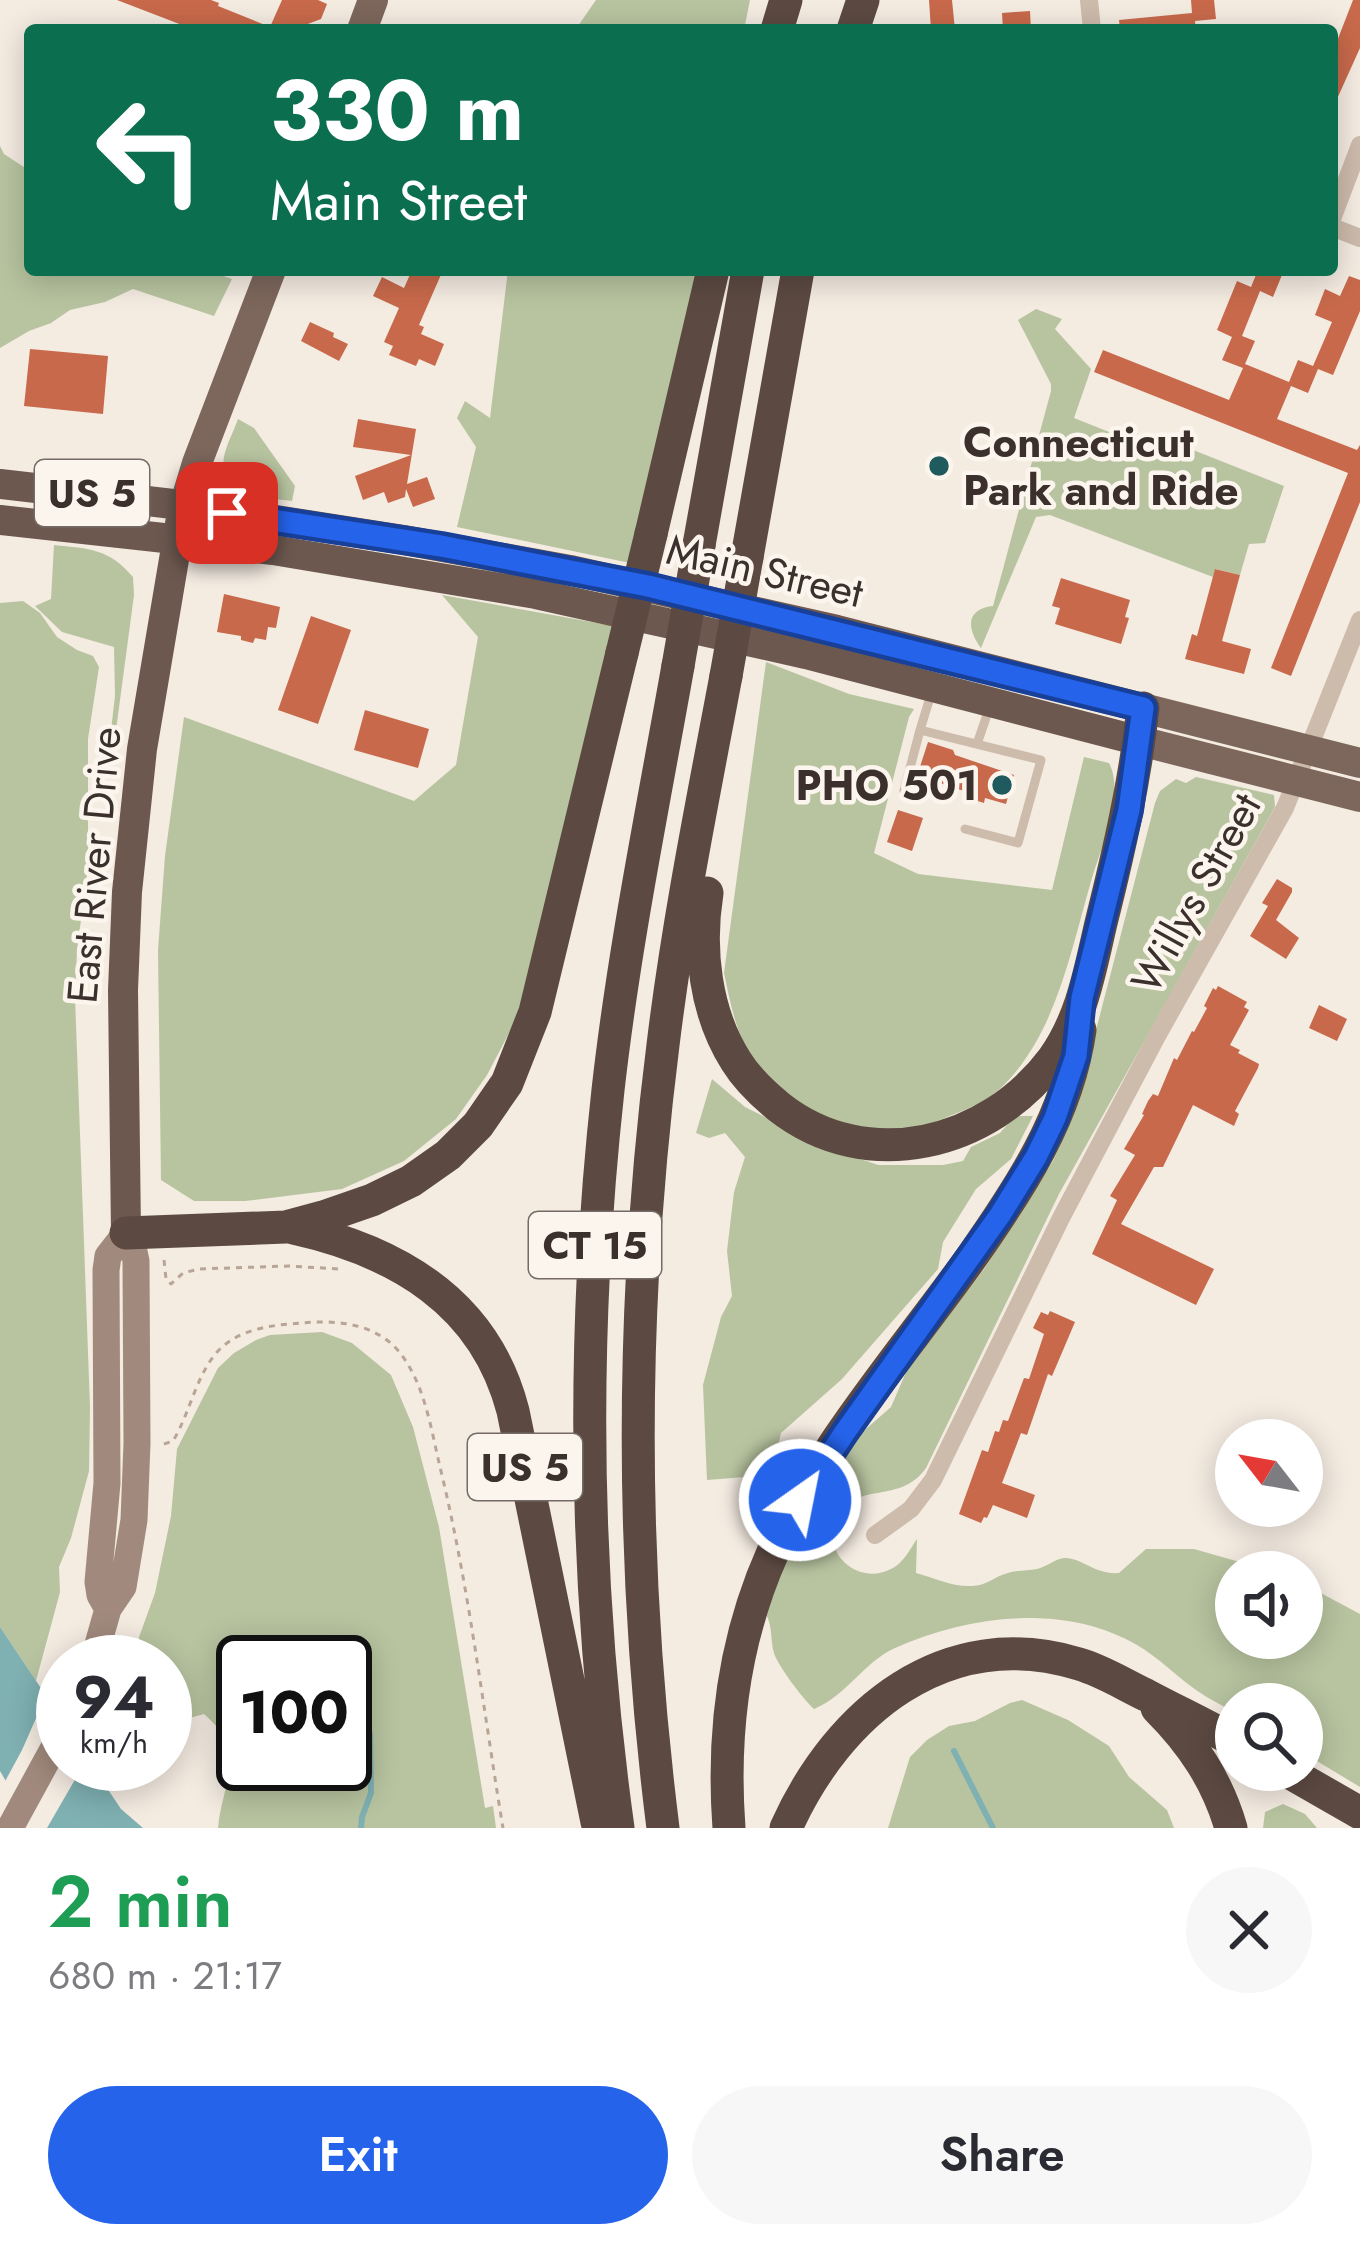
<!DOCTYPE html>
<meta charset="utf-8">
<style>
:root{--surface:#fff;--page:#f7f7f7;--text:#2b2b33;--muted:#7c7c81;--accent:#2563eb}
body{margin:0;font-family:Jost,sans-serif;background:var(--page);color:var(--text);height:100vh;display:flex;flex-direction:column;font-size:45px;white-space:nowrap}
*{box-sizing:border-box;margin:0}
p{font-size:39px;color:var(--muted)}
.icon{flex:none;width:66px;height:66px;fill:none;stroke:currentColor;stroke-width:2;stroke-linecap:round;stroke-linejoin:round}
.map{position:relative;height:1828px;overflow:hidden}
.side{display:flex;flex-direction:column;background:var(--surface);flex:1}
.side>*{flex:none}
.top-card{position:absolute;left:24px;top:24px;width:1314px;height:252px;border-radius:12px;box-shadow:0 6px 30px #0003;background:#0b6e4f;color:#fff;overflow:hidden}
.needle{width:78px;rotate:301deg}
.tools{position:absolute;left:1215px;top:1419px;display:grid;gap:24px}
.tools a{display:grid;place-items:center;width:108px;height:108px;border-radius:50%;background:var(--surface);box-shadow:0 6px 30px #0003;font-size:60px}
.speed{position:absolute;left:36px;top:1635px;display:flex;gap:24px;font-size:60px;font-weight:700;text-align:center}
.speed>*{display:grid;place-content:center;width:156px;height:156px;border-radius:50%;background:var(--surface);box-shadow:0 6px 30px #0003;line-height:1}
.speed small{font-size:30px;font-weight:400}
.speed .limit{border:6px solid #111;border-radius:18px;background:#fff;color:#111}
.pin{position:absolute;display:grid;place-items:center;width:102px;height:102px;color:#fff;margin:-51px;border-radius:24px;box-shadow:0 6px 18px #0006}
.me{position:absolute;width:132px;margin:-66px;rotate:33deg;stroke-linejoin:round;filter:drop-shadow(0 0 9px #0008)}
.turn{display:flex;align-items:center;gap:42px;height:252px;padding:0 48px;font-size:54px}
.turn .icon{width:156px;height:156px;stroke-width:2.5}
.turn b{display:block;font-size:84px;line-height:102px}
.round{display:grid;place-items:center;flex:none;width:126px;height:126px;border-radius:63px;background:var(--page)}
.headline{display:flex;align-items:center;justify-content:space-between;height:204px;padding:0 48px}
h1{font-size:72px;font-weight:600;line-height:90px;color:#1e9e55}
.action{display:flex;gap:24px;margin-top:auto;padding:24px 48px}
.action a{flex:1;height:138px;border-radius:72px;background:var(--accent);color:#fff;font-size:48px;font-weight:600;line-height:138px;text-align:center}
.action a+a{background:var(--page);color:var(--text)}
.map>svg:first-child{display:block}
.green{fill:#b8c4a0;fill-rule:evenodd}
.water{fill:#7fb0b2}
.pier{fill:#f4ebe1}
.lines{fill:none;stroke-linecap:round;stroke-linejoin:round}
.stream{stroke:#7fb0b2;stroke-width:6}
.building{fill:#c8694b}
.path{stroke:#b9a596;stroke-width:3;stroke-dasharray:6 6;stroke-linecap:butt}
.service{stroke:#cdbbac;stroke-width:9}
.minor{stroke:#cdbbac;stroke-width:18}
.secondary{stroke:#a18a7d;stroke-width:27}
.primary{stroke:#7d675c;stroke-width:30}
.trunk{stroke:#6c584f;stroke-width:30}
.motorway{stroke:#5c4a42;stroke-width:33}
.motorway-bridge{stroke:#5c4a42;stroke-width:33}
.route-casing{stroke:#184099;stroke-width:30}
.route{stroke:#2563eb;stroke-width:21}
.poi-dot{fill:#1f5a5e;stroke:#fbf5ee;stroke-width:4.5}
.labels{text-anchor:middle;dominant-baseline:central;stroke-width:9;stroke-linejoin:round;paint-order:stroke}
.shield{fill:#fbf5ee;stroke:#756b66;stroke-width:3}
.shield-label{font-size:39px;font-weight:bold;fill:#3b302b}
.poi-label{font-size:42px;font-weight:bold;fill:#3b302b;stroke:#fbf5ee;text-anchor:start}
.street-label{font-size:42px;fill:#3b302b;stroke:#fbf5ee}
</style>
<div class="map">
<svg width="1360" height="1828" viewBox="0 0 1360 1828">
<rect width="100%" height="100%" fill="#f4ebe1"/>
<path class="green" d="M596 0H750L744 30H569L578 26Z
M0 146 4 154 30 171V270H207L232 279 214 316 133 289 105 302 70 310 51 323 29 331 0 348Z
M508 270H698L630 563 457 527 476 447 457 418 465 401 490 418Z
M1036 309 1062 319 1055 329 1091 369 1074 418 1172 457 1178 444 1284 486 1265 543 1249 544 1240 575 1216 569 1213 577 1050 515 1036 517 981 648C967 629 965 609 993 606L1051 391V384L1018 320Z
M238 419 254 428 295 486 292 501C266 498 217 496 224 457 226 445 234 431 238 419Z
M54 545C90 549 108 548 133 577L134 595 116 730H111L115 696 114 647 62 632 35 606 51 599Z
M442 595 614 626 517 1018 487 1075 456 1119 404 1161 342 1189 245 1201H194L161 1180 158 950 165 856 184 717 414 801 456 765 478 637Z
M23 601 40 613 57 637 77 650 93 656 99 667 88 739V867L77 950 75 997 90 1407 89 1471 71 1538 59 1567 60 1592 36 1681 0 1627V603Z
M766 662 849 694 914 709 909 717 874 853 918 874 1052 890 1084 757 1109 763C1125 793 1102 846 1092 878 1071 949 1057 1032 1003 1086 986 1102 968 1109 947 1117 937 1121 924 1128 913 1130 856 1140 785 1106 753 1059 736 1035 730 1001 724 973Z
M1196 777 1274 795 1275 807 1059 1194 926 1468C900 1505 857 1481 838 1515 818 1552 858 1588 893 1568 904 1562 910 1549 917 1539L916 1573C935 1578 952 1587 972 1586 986 1586 995 1576 1008 1573 1017 1570 1028 1571 1037 1569 1046 1567 1055 1559 1064 1558 1081 1557 1095 1575 1119 1573L1146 1549H1194L1275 1572H1236V1638H1302V1583L1360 1614V1787L1302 1752V1704H1236V1713C1223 1706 1209 1699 1196 1690 1176 1676 1158 1657 1137 1645 1064 1603 969 1615 895 1648 864 1662 846 1696 814 1709 803 1699 778 1666 774 1653 770 1639 773 1628 766 1614L789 1552 809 1510 858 1436 891 1407 907 1370 984 1269 1053 1161 1075 1111 1155 803 1160 791 1176 779 1186 783Z
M712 1079 745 1107 826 1147 878 1165H943L963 1161 971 1147 1000 1133 1015 1116H1033L1011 1159 976 1189 943 1242 938 1269 842 1379 781 1433 771 1475 707 1480 703 1385 721 1317 732 1296 727 1251 734 1192 745 1157 725 1133 709 1138 696 1133Z
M322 1332 352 1343 391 1375 413 1427 439 1527 485 1808 493 1806 496 1828H218C223 1778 249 1753 204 1714L165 1725V1662H130L155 1593 171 1516 177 1449 218 1368 234 1353 256 1340 270 1335ZM243 1662H345V1764H243Z
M1022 1700 1068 1720 1109 1746 1129 1777 1167 1810 1174 1828H888L910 1757 927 1740 949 1726 975 1721 1010 1703Z
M1283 1804 1305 1814 1317 1828H1263L1265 1812Z"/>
<path class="water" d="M0 1627 63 1721V1764H91L121 1809 143 1828H33L0 1771Z"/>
<path class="pier" d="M49 1689 63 1710V1764H84L47 1828H26L2 1787 22 1750Z"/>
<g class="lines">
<path class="stream" d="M349 1688 366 1716 370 1735 371 1793 362 1817 361 1828
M345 1743 370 1759
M954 1751 993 1828"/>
</g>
<path class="building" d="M117 0H211L219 3 218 6 270 27 282 0H318L327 4 321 19 292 30H195Z
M929 0H952L955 30H931Z
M1191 0H1214L1216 19 1195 21 1196 30H1120L1119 20 1192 13Z
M1353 0H1360V48L1332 110V54Z
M1030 11 1031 30H1003L1002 13Z
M412 270H443L419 325 424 327 421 334 444 344 435 366 419 359 416 366 389 355 393 346 384 342 399 308 373 296 382 277 404 288Z
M1258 270H1284L1273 297 1260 291 1242 336 1255 341 1245 364 1289 382 1298 360 1313 366 1332 322 1315 315 1325 289 1340 296 1349 276 1360 280V311L1333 375 1318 369 1308 393 1291 386 1277 419 1357 450 1360 445V502L1291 676 1271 668 1348 473 1094 372 1103 350 1229 400 1243 368 1222 360 1232 337 1217 330 1237 281 1251 287Z
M310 322 334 333 333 337 348 344 339 361 301 341Z
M30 349 108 356 103 414 24 406Z
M358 419 416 429 407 484 427 477 435 499 413 507 406 489 405 497 388 503 384 492 363 500 355 476 411 455 353 447Z
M1215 569 1240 575 1222 641 1251 649 1244 674 1185 659 1192 634 1197 636Z
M1061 578 1130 600 1125 617 1129 618 1121 644 1055 624 1060 608 1052 606Z
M224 594 280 607 276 628 268 627 266 640 255 638 253 643 241 640V636L217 632Z
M311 616 351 630 318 724 278 710Z
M365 710 429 729 418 768 354 750Z
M928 742 953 750 955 755 1014 775 1006 804 985 798 984 803 962 796 964 791 937 782 936 788 919 782 920 777 917 776Z
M898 810 923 818 912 851 887 842Z
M1277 879 1292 888V892L1276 920 1299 938 1286 959 1250 936 1268 906 1262 903Z
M1218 986 1247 1002 1244 1007 1249 1010 1230 1045 1240 1050 1238 1053 1259 1064 1258 1068 1235 1111 1239 1114 1234 1126 1193 1105 1163 1167H1154L1121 1224 1214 1269 1196 1305 1092 1254 1117 1200 1110 1196 1135 1155 1124 1149 1144 1115 1142 1114 1148 1101 1153 1094 1158 1096 1174 1058 1177 1060 1192 1031 1194 1032 1207 1008 1204 1006 1213 988 1216 990Z
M1319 1005 1347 1019 1337 1041 1309 1028Z
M1050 1311 1075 1322 1052 1376 1048 1374 1027 1435 1021 1433 1002 1483 1035 1495 1027 1518 993 1505 987 1518 984 1517 981 1523 959 1514 982 1450 988 1452 995 1431 999 1432 1003 1420 1008 1421 1024 1378 1029 1379 1044 1334 1033 1328 1041 1312 1048 1315Z"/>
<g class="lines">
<path class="path" d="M164 1260 166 1279 171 1284 183 1273 199 1269 289 1266 339 1269
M164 1444 173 1441C190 1413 196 1375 218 1351 240 1328 273 1325 302 1323 342 1319 385 1325 407 1363 426 1393 432 1433 440 1467 469 1586 483 1708 503 1828"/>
<path class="service" d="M932 691 920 730 1041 760 1018 843 965 829
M977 744 989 709
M904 791 920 730"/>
<path class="minor" d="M1089 0 1092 30
M1332 219 1360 145
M1332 227 1360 238
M875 1535 911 1509 933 1480 1061 1218 1157 1036 1285 808 1360 620"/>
<path class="secondary" d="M93 1662 108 1609 123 1587 134 1520 137 1443 136 1261 133 1247 126 1233 108 1256 106 1270 107 1483 98 1582 100 1595 108 1609
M10 1828 63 1731"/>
<path class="primary" d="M362 30 373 0
M184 506 197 463 271 270
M1143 708 1360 763
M1140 741 1360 797"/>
<path class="trunk" d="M0 484 173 504 404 540 570 570 837 630 1143 708
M0 520 273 550 536 594 806 654 1140 741
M126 1233 123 990 127 892 142 749 181 518"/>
<path class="motorway" d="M777 30 786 0
M853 30 863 0
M651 534 713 270
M699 545 748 270
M747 557 798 270
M707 893C698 949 705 1012 736 1061 747 1079 763 1094 779 1107 867 1176 989 1145 1053 1059 1082 1019 1090 970 1101 923 1119 851 1135 781 1143 708
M293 1228C397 1251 485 1302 513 1411L597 1822
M126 1233 286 1227 323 1217 372 1200 411 1181 448 1155 478 1125 507 1083 535 1012 622 653
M1157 1708C1192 1743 1217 1780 1231 1828
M1285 1770 1360 1813
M618 1828C584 1584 581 1335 608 1090 624 948 653 807 678 666
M663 1828C630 1567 630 1305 663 1045 678 921 703 798 726 676
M729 1828C722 1734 734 1639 773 1552 822 1445 903 1353 971 1258 1020 1188 1068 1116 1080 1030
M786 1828C838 1712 945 1623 1079 1664 1103 1671 1123 1684 1146 1695 1176 1711 1206 1725 1236 1742"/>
<path class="motorway-bridge" d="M622 653 651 534
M678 666 699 545
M726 676 747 557"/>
</g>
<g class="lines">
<defs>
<path id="route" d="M227 513 441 546 648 586 1143 708 1129 810 1082 998 1076 1056 1055 1118 1036 1157 1000 1215 845 1432 800 1500"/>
</defs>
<use href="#route" class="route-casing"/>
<use href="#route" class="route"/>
</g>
<g class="poi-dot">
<circle cx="939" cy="466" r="12"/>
<circle cx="1002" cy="785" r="12"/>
</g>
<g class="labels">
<g class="shield">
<rect x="35" y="460" width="114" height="66" rx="9"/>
<rect x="529" y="1212" width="132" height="66" rx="9"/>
<rect x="468" y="1434" width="114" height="66" rx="9"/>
</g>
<g class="shield-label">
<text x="92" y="493">US 5</text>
<text x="595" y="1245">CT 15</text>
<text x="525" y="1467">US 5</text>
</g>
<g class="poi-label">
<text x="963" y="442">Connecticut<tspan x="963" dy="48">Park and Ride</tspan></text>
<text x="978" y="785" text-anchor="end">PHO 501</text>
</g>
<g class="street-label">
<text transform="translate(765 571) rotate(13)">Main Street</text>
<text transform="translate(94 865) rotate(-85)">East River Drive</text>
<text transform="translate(1196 893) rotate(-61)">Willys Street</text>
</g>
</g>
</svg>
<div class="tools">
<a><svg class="needle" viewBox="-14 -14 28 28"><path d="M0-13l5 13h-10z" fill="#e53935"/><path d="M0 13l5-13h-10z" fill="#7c7c81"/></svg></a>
<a><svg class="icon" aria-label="sound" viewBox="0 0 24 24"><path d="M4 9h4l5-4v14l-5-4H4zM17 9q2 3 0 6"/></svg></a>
<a><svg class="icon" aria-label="search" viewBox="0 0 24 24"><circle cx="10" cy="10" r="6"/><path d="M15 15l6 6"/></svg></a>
</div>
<div class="speed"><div>94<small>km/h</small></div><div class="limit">100</div></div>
<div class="pin" style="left:227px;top:513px;background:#d93025"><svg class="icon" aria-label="arrive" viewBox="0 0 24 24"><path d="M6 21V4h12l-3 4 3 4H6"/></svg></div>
<svg class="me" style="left:800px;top:1500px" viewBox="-20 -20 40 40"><circle r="17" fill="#2563eb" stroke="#fff" stroke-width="3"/><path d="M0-11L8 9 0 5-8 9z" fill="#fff"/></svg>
<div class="top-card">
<div class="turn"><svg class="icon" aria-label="left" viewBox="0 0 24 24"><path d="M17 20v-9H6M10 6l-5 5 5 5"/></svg><div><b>330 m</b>Main Street</div></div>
</div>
</div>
<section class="side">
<div class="headline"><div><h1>2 min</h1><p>680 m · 21:17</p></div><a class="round"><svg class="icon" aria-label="close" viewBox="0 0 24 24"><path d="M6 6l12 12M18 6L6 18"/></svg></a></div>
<div class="action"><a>Exit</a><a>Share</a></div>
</section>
